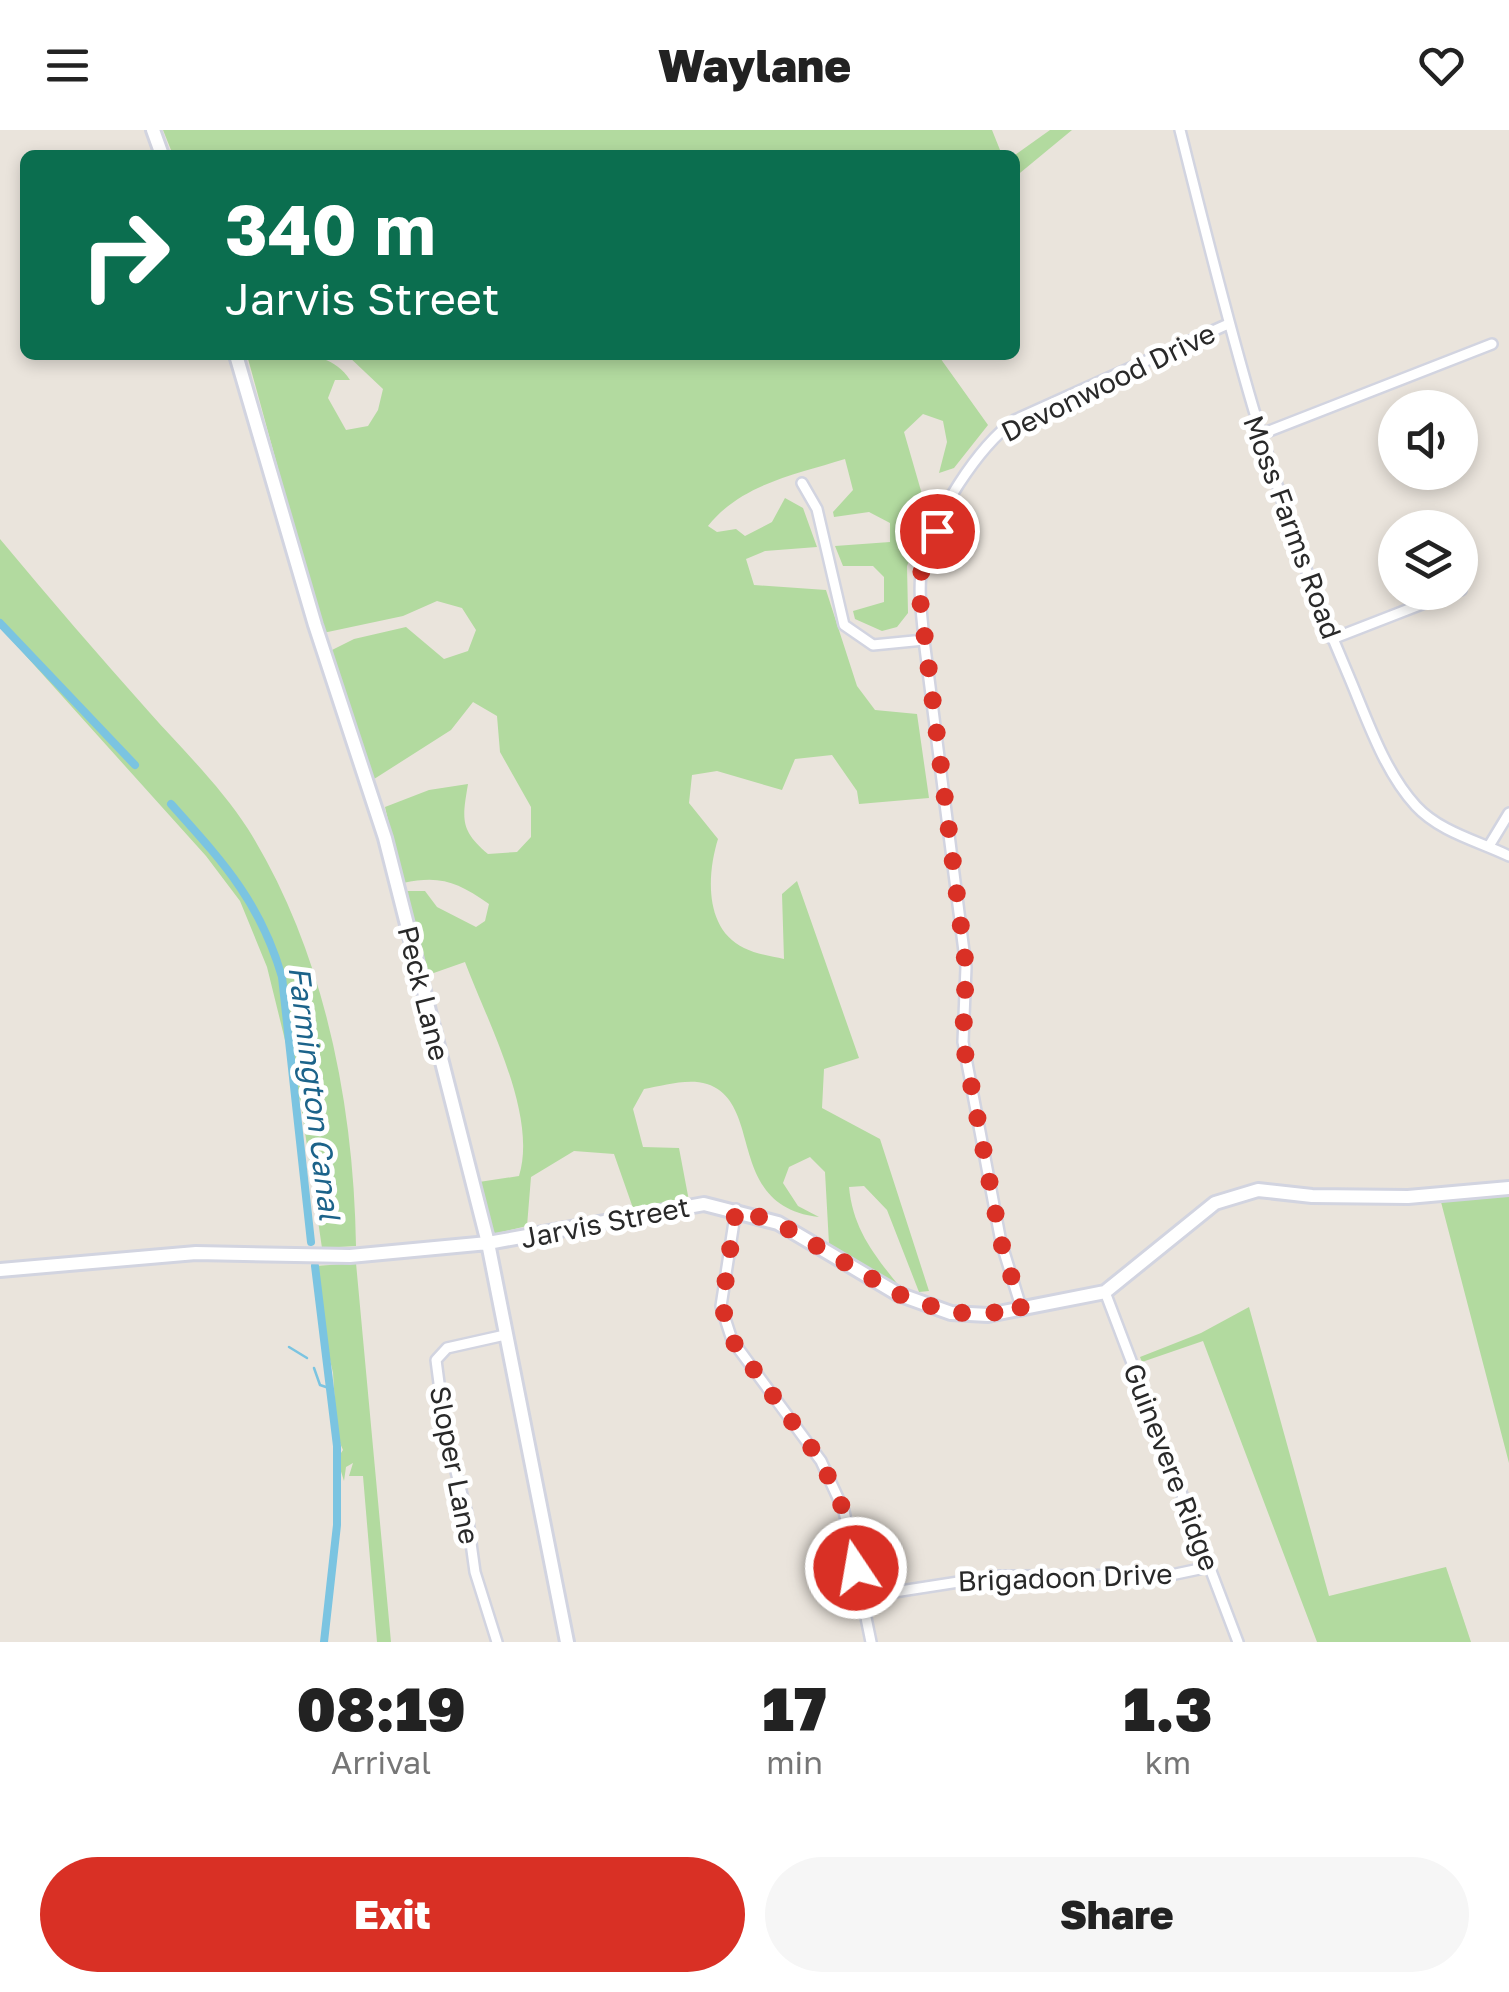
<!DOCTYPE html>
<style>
:root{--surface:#fff;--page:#f6f6f6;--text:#222;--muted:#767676;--accent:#d93025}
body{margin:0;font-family:"Golos Text",sans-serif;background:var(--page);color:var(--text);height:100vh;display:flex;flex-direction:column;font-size:38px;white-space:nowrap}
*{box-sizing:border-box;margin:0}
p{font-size:32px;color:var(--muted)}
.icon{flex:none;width:55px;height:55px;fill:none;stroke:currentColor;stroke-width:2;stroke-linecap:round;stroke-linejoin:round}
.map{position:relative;height:1512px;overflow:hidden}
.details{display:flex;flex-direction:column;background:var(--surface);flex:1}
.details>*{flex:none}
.banner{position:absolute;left:20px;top:20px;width:1000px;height:210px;border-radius:15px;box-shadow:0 5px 15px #0003;background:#0b6e4f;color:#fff;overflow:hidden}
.controls{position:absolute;left:1378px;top:260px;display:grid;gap:20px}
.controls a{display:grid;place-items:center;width:100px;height:100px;border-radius:50%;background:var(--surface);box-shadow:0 5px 15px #0003;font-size:50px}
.pin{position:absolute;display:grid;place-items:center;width:85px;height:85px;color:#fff;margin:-42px;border:5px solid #fff;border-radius:50%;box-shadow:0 2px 10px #0007}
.me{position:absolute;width:110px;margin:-55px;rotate:348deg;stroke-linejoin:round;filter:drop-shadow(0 0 8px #0008)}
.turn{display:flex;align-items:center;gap:35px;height:210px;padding:0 40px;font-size:45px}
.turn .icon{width:130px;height:130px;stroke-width:2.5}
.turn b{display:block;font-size:70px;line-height:85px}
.eta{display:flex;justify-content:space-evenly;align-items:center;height:170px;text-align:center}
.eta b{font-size:60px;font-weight:800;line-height:70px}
.primary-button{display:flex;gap:20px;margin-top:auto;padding:20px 40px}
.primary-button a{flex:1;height:115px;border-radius:60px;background:var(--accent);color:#fff;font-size:40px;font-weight:800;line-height:115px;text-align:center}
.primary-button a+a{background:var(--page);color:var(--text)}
header{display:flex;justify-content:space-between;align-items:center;height:130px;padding:0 40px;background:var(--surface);font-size:45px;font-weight:800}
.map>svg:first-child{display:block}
.green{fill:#b2da9f}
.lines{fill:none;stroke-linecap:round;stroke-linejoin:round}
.stream{stroke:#7bc4e1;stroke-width:2.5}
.canal{stroke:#7bc4e1;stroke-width:8}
.street-casing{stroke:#d2d4e0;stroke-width:14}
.secondary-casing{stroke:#d2d4e0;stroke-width:18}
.street{stroke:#fff;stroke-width:9}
.secondary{stroke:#fff;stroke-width:12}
.route{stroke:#d93025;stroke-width:18;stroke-dasharray:0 32.4}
.labels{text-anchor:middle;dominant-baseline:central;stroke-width:10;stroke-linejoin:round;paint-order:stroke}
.street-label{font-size:28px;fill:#292929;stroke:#fff}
.water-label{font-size:30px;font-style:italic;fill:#1c638a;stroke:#fff}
</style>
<header><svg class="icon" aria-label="menu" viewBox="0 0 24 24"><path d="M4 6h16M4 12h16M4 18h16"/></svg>Waylane<svg class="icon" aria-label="heart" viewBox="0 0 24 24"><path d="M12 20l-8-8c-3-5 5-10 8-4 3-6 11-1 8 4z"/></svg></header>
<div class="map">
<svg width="1509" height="1512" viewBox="0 0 1509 1512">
<rect width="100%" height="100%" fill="#eae4dc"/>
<path class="green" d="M163 0H992L1002 25H173Z
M1050 0H1072L1015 47V25Z
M247 225C283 225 329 216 350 250H335L328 268 346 300 368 296 378 280 383 259 347 225H938L988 295 954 338 939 343 947 312 943 291 923 284 904 302 928 385 907 436 908 483 897 497 882 501 855 489 853 481 884 472V447L873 436H843L835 416 890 412V393L869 382 834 387 833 382 853 360 845 329C797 344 741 354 708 396L717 402 736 399 745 406 772 392 785 368 803 378 817 417 765 421 746 429 754 455 826 460 857 556 875 580 917 584 929 668 859 674 857 661 832 625 795 629 782 660 717 641 692 645 689 673 718 709C707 744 704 799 744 818 756 824 771 826 784 829L782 764 797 751 859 928 824 939 822 978 880 1009 929 1161 919 1162 887 1080 864 1056 849 1057C853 1099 874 1125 900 1157L829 1114 825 1042 810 1027 789 1037 783 1053 798 1076 819 1087C724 1076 765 973 707 954 687 948 663 956 644 959L633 979 643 1017 679 1018 689 1071 634 1081 614 1024 574 1021 531 1047 527 1096 493 1104 479 1052 519 1046C538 985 487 891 465 832L428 845 405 761H425L437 777 476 797 485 791 489 774C457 752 441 745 403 753L385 677 429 660 468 654C462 690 460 700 488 724L517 722 531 707V677L500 622 497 586 473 572 451 600 371 651 332 520 354 509 406 497 444 529 468 521 476 500 462 478 437 471 403 486 323 503Z
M0 409C49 468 99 526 150 583 183 620 221 657 248 699 324 821 354 974 356 1116L322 1118 301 975 267 837 240 771 206 726 0 497Z
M1509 1066V1333L1441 1072Z
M356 1133 391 1512H377L363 1346H349L353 1333 346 1337 344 1351 337 1329 343 1320 337 1306 333 1243 318 1177 316 1136Z
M1249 1177 1329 1466 1446 1437 1471 1512H1317L1203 1211 1142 1232 1140 1227 1201 1203Z"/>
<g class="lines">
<path class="stream" d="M289 1217 307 1228
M314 1238 320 1255 332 1259"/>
<path class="canal" d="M0 493 135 635
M171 674C222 731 260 771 282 847L311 1112
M315 1136 337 1316V1395L324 1512"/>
<defs>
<path id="street" d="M1180 0C1226 185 1271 367 1347 542 1366 586 1383 640 1416 676 1440 702 1478 711 1509 726
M1259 305 1492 214
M802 353 817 379 844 495 873 515 924 510
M1460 460H1461
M1332 509 1453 462
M1489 716 1509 683
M736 1079 721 1176 732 1210 821 1331 844 1381 871 1512
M1105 1162 1238 1512
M1022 1180 1001 1112 963 912 966 837 924 510C922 484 917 457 923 432 933 386 978 317 1015 290L1226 195
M862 1467 997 1446 1171 1445 1209 1437
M497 1512 475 1442 467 1384 445 1299 436 1230 447 1218 505 1205"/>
<path id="secondary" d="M153 0 162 25
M236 225 315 495 385 708 488 1113 567 1512
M0 1140 196 1123 350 1126 488 1113 704 1074 778 1093 898 1164 951 1183 988 1185 1105 1162 1215 1073 1258 1060 1312 1066 1408 1067 1509 1058"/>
</defs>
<use href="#street" class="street-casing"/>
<use href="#secondary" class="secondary-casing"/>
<use href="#street" class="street"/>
<use href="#secondary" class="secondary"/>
</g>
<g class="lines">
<path class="route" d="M856 1438 844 1381 821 1331 732 1210 722 1176 736 1079 778 1093 898 1164 931 1176 951 1183 1022 1182 1001 1112 963 912 966 837 919 461 923 429 937 401"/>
</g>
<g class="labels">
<g class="street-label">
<text transform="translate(1108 252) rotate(-26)">Devonwood Drive</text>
<text transform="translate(1293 397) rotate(70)">Moss Farms Road</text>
<text transform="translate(424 863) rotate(76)">Peck Lane</text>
<text transform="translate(605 1092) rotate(-11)">Jarvis Street</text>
<text transform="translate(455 1335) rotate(79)">Sloper Lane</text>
<text transform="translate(1172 1337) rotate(69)">Guinevere Ridge</text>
<text transform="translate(1065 1447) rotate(-2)">Brigadoon Drive</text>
</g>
<g class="water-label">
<text transform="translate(315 963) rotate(83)">Farmington Canal</text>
</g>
</g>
</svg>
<div class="controls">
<a><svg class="icon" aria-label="sound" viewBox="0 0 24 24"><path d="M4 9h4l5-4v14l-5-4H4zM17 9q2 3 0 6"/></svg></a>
<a><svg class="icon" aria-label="layers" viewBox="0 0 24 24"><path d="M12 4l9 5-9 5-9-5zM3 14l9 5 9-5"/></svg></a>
</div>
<div class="pin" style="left:937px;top:401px;background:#d93025"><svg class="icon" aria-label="arrive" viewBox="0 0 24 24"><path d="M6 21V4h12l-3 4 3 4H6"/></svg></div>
<svg class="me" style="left:856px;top:1438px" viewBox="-20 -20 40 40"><circle r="17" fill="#d93025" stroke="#fff" stroke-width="3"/><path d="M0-11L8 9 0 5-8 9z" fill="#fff"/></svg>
<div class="banner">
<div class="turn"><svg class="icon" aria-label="right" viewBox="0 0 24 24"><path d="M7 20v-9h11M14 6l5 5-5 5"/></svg><div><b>340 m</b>Jarvis Street</div></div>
</div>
</div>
<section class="details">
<div class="eta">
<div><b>08:19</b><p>Arrival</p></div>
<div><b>17</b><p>min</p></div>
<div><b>1.3</b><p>km</p></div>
</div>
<div class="primary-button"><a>Exit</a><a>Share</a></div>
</section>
